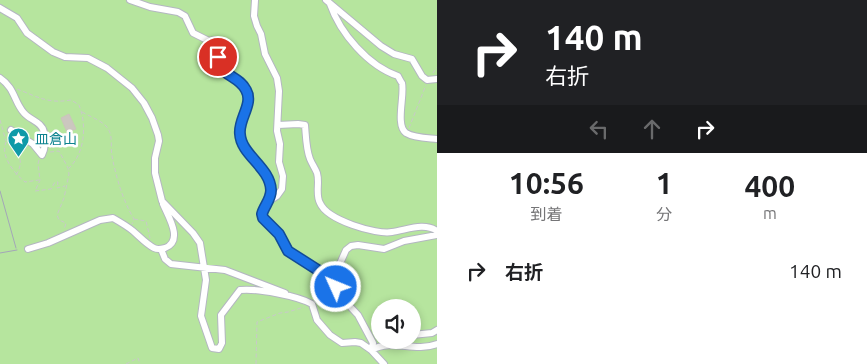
<!DOCTYPE html>
<html lang="ja">
<meta charset="utf-8">
<style>
:root{--surface:#fff;--page:#f6f6f6;--text:#202124;--muted:#757577}
body{margin:0;font-family:Ubuntu,"Noto Sans JP",sans-serif;background:var(--page);color:var(--text);height:100vh;display:flex;flex-direction:column;font-size:19px;white-space:nowrap}
*{box-sizing:border-box;margin:0}
p{font-size:16px;color:var(--muted)}
.icon{flex:none;width:28px;height:28px;fill:none;stroke:currentColor;stroke-width:2;stroke-linecap:round;stroke-linejoin:round}
.map{position:relative;flex:1;overflow:hidden}
.side{display:flex;flex-direction:column;background:var(--surface);width:430px}
.side>*{flex:none}
.hud{background:#202124;color:#fff;overflow:hidden}
.tools{position:absolute;left:371px;top:299px;display:grid;gap:10px}
.tools a{display:grid;place-items:center;width:50px;height:50px;border-radius:50%;background:var(--surface);box-shadow:0 2px 8px #0003;font-size:25px}
.pin{position:absolute;display:grid;place-items:center;width:42px;height:42px;color:#fff;margin:-21px;border:2px solid #fff;border-radius:50%;box-shadow:0 1px 5px #0007}
.me{position:absolute;width:55px;margin:-28px;rotate:314deg;stroke-linejoin:round;filter:drop-shadow(0 0 4px #0008)}
.turn{display:flex;align-items:center;gap:18px;height:105px;padding:0 25px;font-size:22px}
.turn .icon{width:65px;height:65px;stroke-width:2.5}
.turn b{display:block;font-size:35px;line-height:42px}
.lanes{display:flex;align-items:center;height:48px;padding:0 25px;background:#0003;justify-content:center;gap:25px;direction:ltr}
.lanes .off{opacity:.35}
.eta{display:flex;justify-content:space-evenly;align-items:center;height:85px;text-align:center}
.eta b{font-size:30px;font-weight:700;line-height:35px}
ul{padding:0;list-style:none}
li{display:flex;align-items:center;gap:15px;height:65px;padding:0 25px}
li div{flex:1}
li b{display:block;font-size:19px}
li em{font-style:normal}
main{display:flex;flex:1;min-height:0}
.map>svg:first-child{display:block}
.green{fill:#b6e59e;fill-rule:evenodd}
.building{fill:#cbc7bf;stroke:#cbc5ba}
.lines{fill:none;stroke-linecap:round;stroke-linejoin:round}
.minor-casing{stroke:#b4b7c1;stroke-width:8}
.path{stroke:#c9c9c9;stroke-width:1;stroke-dasharray:4 2.5;stroke-linecap:butt}
.minor{stroke:#fff;stroke-width:6}
.rail{stroke:#a3a6b8;stroke-width:1}
.route-casing{stroke:#114b97;stroke-width:12}
.route{stroke:#1a73e8;stroke-width:9}
.labels{text-anchor:middle;dominant-baseline:central;stroke-width:5;stroke-linejoin:round;paint-order:stroke}
.culture-label{font-size:14px;fill:#0d838f;stroke:#fff;text-anchor:start}
</style>
<main>
<div class="map">
<svg width="437" height="364" viewBox="0 0 437 364">
<rect width="100%" height="100%" fill="#efe9e1"/>
<path class="green" d="M0 0H437V364H0ZM380 308H412V340H380Z"/>
<path class="building" d="M69 114 76 129 67 132 61 118Z
M60 132 61 146 51 147 49 133Z"/>
<g class="lines">
<defs>
<path id="minor" d="M130 0 150 7 178 12 185 16 193 33 209 41 216 40 220 43C221 51 217 57 218 62 221 78 242 76 247 91 253 108 235 123 241 140 243 146 248 151 252 156 265 171 272 180 269 201
M255 0 254 16 257 26 261 34 265 54 277 78 279 91 277 131 280 144 279 162 283 176 282 189 277 196 269 201 262 214 265 220 279 234 288 251 335 281
M326 0 381 46 394 54 412 59 422 76 427 80 437 79
M330 4C340 33 368 66 398 76 398 76 401 82 402 83 405 95 395 125 406 133 414 138 428 138 437 139
M0 8 17 18 27 33 53 52 65 57 88 58 107 68 132 88 144 103 152 118 158 135 159 141 155 158V173L162 201 193 233 200 243 206 280 201 316 212 348 219 349 222 343 221 315 240 290C256 288 298 296 312 304L317 320 330 335 342 343 355 342 361 343 371 350 384 364
M0 78C15 88 14 102 24 113 30 120 42 122 44 132 46 139 45 149 42 155L33 144 11 130
M278 125 298 124 305 125C306 136 306 149 310 159 312 164 315 168 317 173 320 183 315 194 320 203 327 220 376 235 392 232 407 230 424 222 437 231
M28 249 48 243 100 220 113 218C120 222 127 226 133 231 139 236 146 244 154 248 158 250 161 249 165 248 184 241 168 216 163 204
M161 249 165 259 171 264 225 270 285 293
M412 335 432 333 437 330
M371 350 373 343 358 315 342 298 336 287 334 277 346 250 351 246 358 245 384 249 404 241 437 235
M371 350C394 338 413 353 437 344"/>
</defs>
<use href="#minor" class="minor-casing"/>
<path class="path" d="M433 73 437 67
M17 89C38 97 48 104 71 100L79 105C87 125 85 153 69 168
M82 112C89 116 100 120 106 126 114 135 110 146 112 156 116 177 123 201 134 219L132 224
M0 120 6 141
M409 128 426 85
M50 152 59 151 68 168 69 174 64 198 57 215 59 220 66 223 64 230
M39 160 38 164 40 180 35 191 51 189 55 182H58L57 188 65 186
M16 175C25 161 19 150 6 142 0 156 14 173 25 182L39 180
M134 219 146 221 150 238
M126 364 138 358 140 364
M256 364 257 322 280 313 288 312 304 307"/>
<use href="#minor" class="minor"/>
<path class="rail" d="M0 191 16 248
M0 253 17 250"/>
</g>
<g class="lines">
<defs>
<path id="route" d="M218 57C218 76 239 75 246 90 254 104 238 119 240 134 241 155 270 167 271 190 271 200 264 206 262 214L263 218 279 234 288 251 335 281 336 287"/>
</defs>
<use href="#route" class="route-casing"/>
<use href="#route" class="route"/>
</g>
<defs>
<symbol id="sight-pin" viewBox="-11 -11 22 30"><path d="M0 17L-7.5 6A9.5 9.5 0 1 1 7.5 6Z" fill="#0f9aa8" stroke="#fff"/><path d="M0-6L1.8-2.2L6-1.7L2.9 1.2L3.7 5.4L0 3.3L-3.7 5.4L-2.9 1.2L-6-1.7L-1.8-2.2Z" fill="#fff"/></symbol>
</defs>
<g fill-rule="evenodd">
<use href="#sight-pin" x="6" y="126" width="25" height="34"/>
</g>
<g class="labels">
<g class="culture-label">
<text x="35" y="139">皿倉山</text>
</g>
</g>
</svg>
<div class="tools">
<a><svg class="icon" aria-label="sound" viewBox="0 0 24 24"><path d="M4 9h4l5-4v14l-5-4H4zM17 9q2 3 0 6"/></svg></a>
</div>
<div class="pin" style="left:218px;top:57px;background:#d93025"><svg class="icon" aria-label="arrive" viewBox="0 0 24 24"><path d="M6 21V4h12l-3 4 3 4H6"/></svg></div>
<svg class="me" style="left:336px;top:287px" viewBox="-20 -20 40 40"><circle r="17" fill="#1a73e8" stroke="#fff" stroke-width="3"/><path d="M0-11L8 9 0 5-8 9z" fill="#fff"/></svg>
</div>
<section class="side">
<div class="hud">
<div class="turn"><svg class="icon" aria-label="right" viewBox="0 0 24 24"><path d="M7 20v-9h11M14 6l5 5-5 5"/></svg><div><b>140 m</b>右折</div></div>
<div class="lanes"><svg class="icon off" aria-label="left" viewBox="0 0 24 24"><path d="M17 20v-9H6M10 6l-5 5 5 5"/></svg><svg class="icon off" aria-label="ahead" viewBox="0 0 24 24"><path d="M12 20V5M6 11l6-6 6 6"/></svg><svg class="icon" aria-label="right" viewBox="0 0 24 24"><path d="M7 20v-9h11M14 6l5 5-5 5"/></svg></div>
</div>
<div class="eta">
<div><b>10:56</b><p>到着</p></div>
<div><b>1</b><p>分</p></div>
<div><b>400</b><p>m</p></div>
</div>
<ul>
<li><svg class="icon" aria-label="right" viewBox="0 0 24 24"><path d="M7 20v-9h11M14 6l5 5-5 5"/></svg><div><b>右折</b></div><em>140 m</em></li>
</ul>
</section>
</main>
